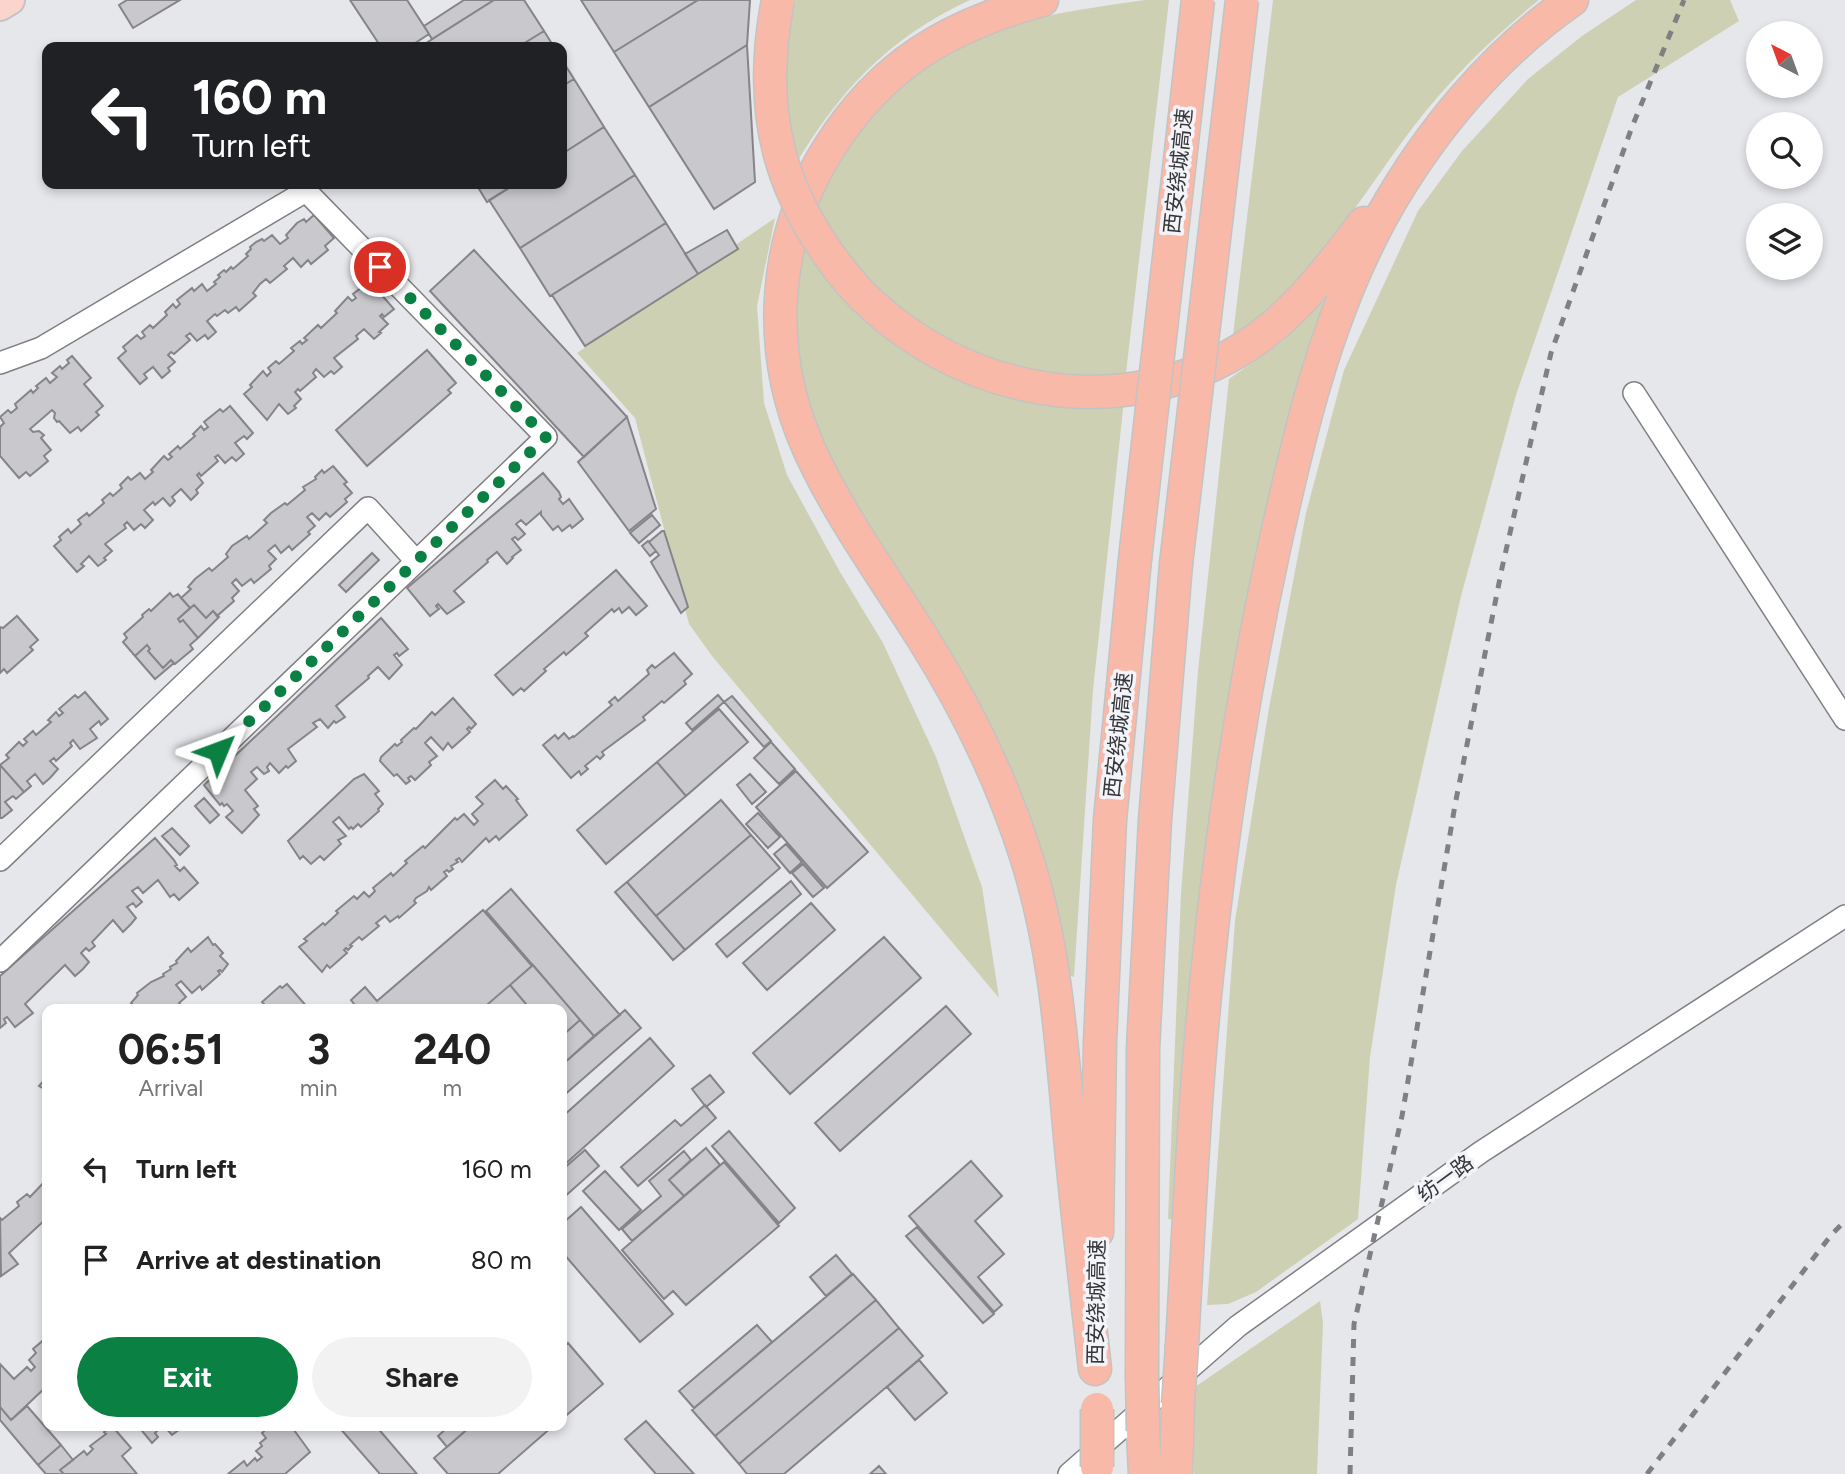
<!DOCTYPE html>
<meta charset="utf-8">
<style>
:root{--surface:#fff;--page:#f2f2f2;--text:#222;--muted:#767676;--accent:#0b8043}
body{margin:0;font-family:Figtree,"Noto Sans SC",sans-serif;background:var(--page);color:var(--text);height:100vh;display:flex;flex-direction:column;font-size:26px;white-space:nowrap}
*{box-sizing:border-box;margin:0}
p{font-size:23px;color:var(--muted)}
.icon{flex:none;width:38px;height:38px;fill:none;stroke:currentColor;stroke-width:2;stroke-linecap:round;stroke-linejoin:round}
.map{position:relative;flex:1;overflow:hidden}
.sheet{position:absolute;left:42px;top:1004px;width:525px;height:427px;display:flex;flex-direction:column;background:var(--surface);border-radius:14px;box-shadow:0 4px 10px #0003}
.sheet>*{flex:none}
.banner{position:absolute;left:42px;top:42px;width:525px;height:147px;border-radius:14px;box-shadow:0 4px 10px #0003;background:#202124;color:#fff;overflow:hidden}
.needle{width:46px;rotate:319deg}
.tools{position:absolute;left:1746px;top:21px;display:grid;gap:14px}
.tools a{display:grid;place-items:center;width:77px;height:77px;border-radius:50%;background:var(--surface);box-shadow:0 4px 10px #0003;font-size:35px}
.pin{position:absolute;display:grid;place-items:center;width:60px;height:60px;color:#fff;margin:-30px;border:4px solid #fff;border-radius:50%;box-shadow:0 2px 7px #0007}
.me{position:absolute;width:77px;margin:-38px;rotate:46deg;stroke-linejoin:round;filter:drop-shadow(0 0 5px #0008)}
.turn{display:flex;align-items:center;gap:24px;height:147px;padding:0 35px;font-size:32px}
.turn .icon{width:91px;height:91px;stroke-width:2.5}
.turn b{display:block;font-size:49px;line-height:60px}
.eta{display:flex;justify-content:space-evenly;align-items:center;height:119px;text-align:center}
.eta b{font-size:42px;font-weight:700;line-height:49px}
.button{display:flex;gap:14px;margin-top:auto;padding:14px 35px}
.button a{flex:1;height:80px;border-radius:42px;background:var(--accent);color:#fff;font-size:28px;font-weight:700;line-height:80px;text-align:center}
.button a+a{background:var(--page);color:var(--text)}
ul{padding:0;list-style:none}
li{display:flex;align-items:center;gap:21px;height:91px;padding:0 35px}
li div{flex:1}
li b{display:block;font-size:26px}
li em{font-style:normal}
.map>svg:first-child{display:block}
.green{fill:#ced0b3}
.building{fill:#c9c8cc;stroke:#858488;stroke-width:2}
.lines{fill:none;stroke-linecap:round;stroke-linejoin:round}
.minor-casing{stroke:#808084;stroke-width:24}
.major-casing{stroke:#c3c3c3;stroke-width:32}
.highway-casing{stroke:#c3c3c3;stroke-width:35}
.minor{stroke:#fff;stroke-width:21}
.major{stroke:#fbd5cb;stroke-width:28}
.highway{stroke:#f9b9a9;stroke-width:32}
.rail{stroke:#7f8083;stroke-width:5;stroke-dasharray:9 9;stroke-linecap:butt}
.highway-bridge-casing{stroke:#c3c3c3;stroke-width:35;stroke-linecap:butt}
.highway-bridge{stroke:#f9b9a9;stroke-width:32}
.route{stroke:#0b8043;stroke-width:12;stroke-dasharray:0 21.6}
.labels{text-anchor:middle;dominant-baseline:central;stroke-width:7;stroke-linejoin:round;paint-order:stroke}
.street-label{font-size:21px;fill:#363638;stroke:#f3f4f9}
</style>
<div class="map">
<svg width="1845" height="1474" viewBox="0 0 1845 1474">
<rect width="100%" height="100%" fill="#e6e7eb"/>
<path class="green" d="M790 0H970C888 38 839 91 794 167L784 128V19Z
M1145 0H1169L1126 373 1070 381 991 366 893 312 813 213C828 181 844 148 867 120 905 76 961 37 1018 22 1060 12 1103 6 1145 0Z
M1273 0H1539C1493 37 1450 79 1414 126 1359 198 1312 285 1233 335Z
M1636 0H1730L1739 21 1618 97 1516 395 1461 596 1396 885 1370 1057 1358 1219 1256 1292 1228 1304 1207 1305 1235 921 1269 708 1306 513 1344 370 1418 211 1462 151 1528 79 1582 36Z
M775 218 757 306 764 403 787 475 840 572 883 643 936 757 982 887 999 998 712 656 689 624 635 418 577 353Z
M804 246C818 266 831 288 850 305 887 340 966 392 1017 397 1052 401 1089 399 1124 400L1093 690 1074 977 1064 973 1051 903 819 436C797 369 790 316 804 246Z
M1322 300 1326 305 1267 516 1177 1220 1168 1219 1181 893 1198 671 1229 379 1282 342Z
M1320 1301 1323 1323 1317 1474H1194L1192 1389Z"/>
<path class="building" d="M127 0H180L133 28 119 5Z
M350 0H407L429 34 409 47H381Z
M464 0H494L432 39 424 26Z
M494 0H524L544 31 518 47H420Z
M581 0H698L614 52Z
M698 0H750L747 45 649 107 614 52Z
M544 31 554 47H518Z
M747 45 755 182 714 209 649 107Z
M562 60 574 79 562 86Z
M574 79 604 127 562 154V86Z
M604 127 635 175 520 248 489 200 515 184H562V154Z
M635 175 666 223 550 296 520 248Z
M476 184H515L487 202Z
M314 215 334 238 325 246 328 250 311 264 308 260 301 267 293 258 284 266 287 269 270 283 266 279 260 284 253 293 256 296 239 311 236 307 228 313 225 310 217 316 215 314 207 321 216 332 208 339 205 335 197 341 190 333 186 336 190 340 174 354 171 352 168 355 175 362 168 368 170 371 162 378 153 367 144 374 147 378 140 384 118 358 126 351 123 347 137 335 141 339 145 336 142 332 150 325 153 328 167 315 165 312 173 304 176 308 180 304 177 300 192 288 194 291 202 284 207 291 216 284 214 282 220 277 218 275 224 270 226 272 231 267 233 269 248 256 246 254 251 249 250 247 256 242 262 239 264 241 272 235 280 244 288 238 286 235 297 223 304 219 306 222Z
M666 223 698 274 585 346 552 295Z
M727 230 738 249 698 274 685 254Z
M474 250 627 417 584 457 430 291Z
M372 284 394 309 384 317 382 314 380 316 388 324 379 332 381 333 374 339 364 329 356 336 358 339 334 358 342 367 334 374 331 371 324 377 316 369 313 373 316 377 300 391 298 389 295 392 301 399 294 406 296 408 288 414 279 404 267 420 244 394 252 387 250 385 263 371 267 376 271 372 268 368 276 361 279 364 294 351 291 348 300 341 302 344 307 340 304 338 318 325 321 328 337 313 335 311 348 297 352 301 356 298 353 294 362 287 365 290Z
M427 350 456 383 448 390 451 393 367 466 336 430Z
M72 356 91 378 84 384 103 406 96 412 99 415 81 431 78 427 70 433 59 421 57 422 54 418 55 413 52 410 30 429 33 432 39 431 44 435 41 438 51 450 44 456 48 461 30 476 26 472 19 478 0 456V427L4 423 0 417 8 410 11 413 17 408 15 404 31 390 33 393 38 388 36 386 46 378 50 383 57 377 52 373 60 366 62 369 69 363 67 360Z
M230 406 253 433 247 439 244 436 235 443 244 454 236 461 232 457 225 463 218 455 215 457 218 461 201 476 199 473 197 475 203 483 196 490 198 493 191 500 181 489 172 497 175 501 170 506 163 498 155 505 153 502 144 510 153 520 145 528 141 524 134 530 127 522 124 525 126 528 105 544 112 551 104 558 106 560 98 566 89 556 81 564 84 566 77 572 54 546 61 540 59 537 68 529 71 533 81 524 78 520 87 513 89 516 104 503 102 500 110 493 113 496 122 488 120 485 128 477 131 480 140 473 145 479 153 472 151 470 164 456 168 460 172 457 169 454 178 446 180 449 195 436 193 434 201 426 204 430 208 427 204 422 220 409 223 412Z
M627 417 656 509 629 531 578 462Z
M333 466 347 482 344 484 352 493 345 499 347 502 330 517 326 513 319 520 312 513 307 517 315 526 308 532 310 534 292 550 289 546 281 553 275 545 268 551 276 559 269 566 271 569 254 583 251 579 242 586 236 579 232 583 239 591 232 598 234 601 217 616 213 611 206 618 194 605 190 608 181 598 191 589 188 587 195 579 209 568 212 571 228 557 226 554 232 546 247 536 249 539 267 523 264 520 271 513 285 503 287 505 305 490 303 487 316 479 315 477 322 470 324 473Z
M543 473 559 492 561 497 559 499 563 504 569 499 583 519 572 528 570 525 562 531 558 526 553 530 541 515V512L526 525 521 520 516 524 525 534 518 540 515 537 512 539 521 550 512 557 513 558 507 564 497 552 487 560 488 562 454 591 464 602 447 614 438 604 436 606 439 609 430 616 407 588Z
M652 515 660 525 639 543 630 533Z
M662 531H664L688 607 681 613 651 562 659 555 649 542Z
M648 541 656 551 650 556 642 546Z
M372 553 379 560 346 592 339 585Z
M616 570 647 606 636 615 629 607 622 613 619 608 614 612 612 609 585 633 588 636 566 655 564 652 544 669 546 671 524 691 521 688 513 695 495 675Z
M170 593 173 597 178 594 190 608 178 619 180 622 183 620 198 638 190 645 193 649 175 664 171 660 163 668 148 651 150 649 147 645 135 656 123 642 127 638 124 634 143 617 142 615 149 609 151 611Z
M194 605 206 618 213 611 219 617 198 638 183 620 180 622 178 619Z
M17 616 38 640 30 647 33 650 7 673 4 669 0 673V627L3 628Z
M381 618 408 649 399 656 397 653 394 655 402 665 389 679 378 667 368 676 369 678 336 706 345 717 336 723 334 721 328 728 320 719 313 723 317 727 288 749 296 761 288 768 286 766 279 773 270 763 267 767 269 771 264 774 257 767 251 772 257 779 245 790 258 806 254 809 259 815 242 833 226 817 233 811 227 804 224 806 222 803 220 805 204 785Z
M147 645 150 649 148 651 163 668 171 660 174 663 155 679 135 656Z
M674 653 692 674 684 681 686 684 664 703 662 701 643 717 645 720 602 752 604 755 600 759 597 756 585 766 588 769 581 775 579 771 571 778 543 745 555 735 558 739 564 733 569 739 573 736 574 737 612 705 609 702 615 697 618 701 649 674 647 670 652 665 655 668Z
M85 692 108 719 101 725 99 721 90 729 97 738 80 749 73 740 70 743 72 746 56 761 54 758 50 761 58 769 50 778 43 784 35 774 27 781 31 786 24 792 0 765 9 758 6 755 19 742 23 746 27 742 24 739 33 731 36 735 51 722 48 720 56 712 59 716 63 713 59 709 75 695 78 698Z
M718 695 724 702 692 730 686 723Z
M732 696 771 741 764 747 724 702Z
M453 698 476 724 471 729 469 727 467 729 470 732 452 748 448 743 443 750 431 737 425 743 437 756 429 762 431 765 415 780 411 776 408 778 410 781 406 784 397 774 394 776 380 761 381 757 395 744 397 746 402 742 401 740 414 728 416 729 432 712 435 715Z
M719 709 748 742 686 796 657 762Z
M771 742 795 769 779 784 754 758Z
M657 762 686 796 606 864 577 830Z
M0 765 24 792 16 799 13 796 5 802 12 810 2 818H0Z
M796 771 868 852 827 888 756 807Z
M364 774 379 791 375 794 383 804 378 809 379 811 361 827 358 824 353 829 351 827 349 829 339 817 333 822 346 836 338 840 341 844 324 860 320 856 311 864 303 856 300 859 288 841 354 779Z
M750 774 766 792 752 804 737 785Z
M495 780 503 789 506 786 518 799 516 800 527 815 499 840 496 836 489 842 486 838 462 862 459 858 456 860 458 862 451 866 453 869 449 872 447 870 444 872 447 876 431 890 429 887 427 891 416 898 414 901 416 903 399 918 398 916 390 922 385 916 376 923 379 926 362 940 359 937 350 945 352 946 348 950 346 948 344 950 347 953 330 968 327 965 322 972 299 947 307 941 304 939 323 923 325 925 338 913 336 911 354 896 357 899 364 892 369 897 375 891 373 888 391 873 393 876 407 863 405 861 423 846 425 848 455 818 457 820 464 814 474 825 478 821 472 814 483 804 476 797Z
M204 798 219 815 210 823 195 806Z
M721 800 751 835 656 916 627 882Z
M758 813 780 837 768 848 746 824Z
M172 828 189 846 180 855 162 836Z
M751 835 780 868 685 950 656 916Z
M155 838 174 860 177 865 175 866 180 871 184 867 198 883 179 900 174 894 170 897 158 880 143 893 138 887 132 891 142 902 136 907 133 903 127 907 136 918 131 924 123 932 113 920 92 942 95 946 89 951 86 948 81 953 89 962 83 969 75 976 65 965 25 1004 33 1013 15 1027 7 1017 4 1019 6 1023 0 1028V976Z
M786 844 802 862 790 873 774 854Z
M803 864 824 888 813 897 792 873Z
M791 881 801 894 727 957 716 944Z
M627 882 685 950 673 960 615 892Z
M511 889 620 1015 594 1036 486 911Z
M811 903 835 930 767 990 743 963Z
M483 910 532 966 481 1010H359L351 1000 365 987 377 1001Z
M208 937 213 945 215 944 223 953 220 956 228 964 222 972 220 970 218 971 220 974 202 990 200 986 192 993 181 981 176 985 186 997 179 1003 183 1007 180 1010H137L131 1003 138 995 137 993 151 982 164 976 163 974 171 969 170 967 177 963 176 961 188 948 191 952Z
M884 937 921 978 790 1094 753 1053Z
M533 965 580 1020 562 1036V1010H531L510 985Z
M287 984 309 1009 258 1010 264 1004 262 1002 280 986 282 988Z
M510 985 531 1010H481Z
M946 1006 971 1034 840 1151 815 1123Z
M625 1010 641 1028 562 1097V1065Z
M580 1020 594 1036 562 1065V1036Z
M650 1038 674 1066 562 1167V1117Z
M710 1075 724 1092 706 1107 692 1089Z
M47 1077V1096L44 1092 46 1090 39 1086Z
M705 1105 716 1118 638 1186 621 1167 675 1120 681 1126Z
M729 1131 795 1208 779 1223 712 1146Z
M706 1148 720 1165 684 1196 669 1180Z
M585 1150 599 1166 562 1199V1170Z
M684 1151 691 1160 669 1180 684 1196 632 1241 622 1229 661 1196 649 1181Z
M971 1161 1002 1196 975 1221 1004 1254 978 1277 1002 1305 994 1312 909 1216Z
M724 1162 779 1226 686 1305 673 1291 664 1299 622 1250Z
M605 1171 641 1210 619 1230 583 1191Z
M47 1179V1218L9 1253 18 1264 1 1276 0 1218 2 1220 19 1206 17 1202 27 1194 30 1197Z
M581 1207 673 1314 640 1342 562 1252V1224Z
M917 1227 994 1314 983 1323 906 1236Z
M836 1255 852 1274 826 1296 810 1277Z
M853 1274 876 1300 715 1436 692 1410Z
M876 1300 899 1328 739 1464 715 1436Z
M757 1325 772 1342 694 1408 679 1391Z
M899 1328 923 1356 784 1474H747L739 1464Z
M47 1337V1386L11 1420 0 1407V1364L14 1379 27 1367 31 1371 35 1367 29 1360 36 1353 33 1349Z
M568 1343 603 1384 562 1419V1348Z
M919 1360 947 1393 915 1420 887 1387Z
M27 1406 61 1445 38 1465 0 1420V1407L11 1420Z
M646 1421 694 1474H656L625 1439Z
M112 1426 131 1448 122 1456 137 1474H64L60 1470 84 1451 87 1455 93 1449 90 1446 106 1434 104 1432Z
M138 1426H162L155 1433 158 1437 152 1443Z
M164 1426H180V1429L172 1435Z
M269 1426H291L310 1452 285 1474H228L244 1461 247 1466 255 1458 257 1461 262 1457 256 1451 262 1446 260 1443 266 1438 262 1433Z
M338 1426H376L417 1474H380Z
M449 1426H471L447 1447 438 1436Z
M471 1426H553L498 1474H448L434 1458Z
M61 1445 73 1460 60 1470 64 1474H46L38 1465Z
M879 1466 886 1474H870Z"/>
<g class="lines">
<defs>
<path id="minor" d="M0 363 41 348 306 191 546 437 0 961
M1634 393 1845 719
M0 860 368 508 416 561
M1069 1474 1238 1326 1481 1152 1845 916"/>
<path id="major" d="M0 6 10 0"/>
<path id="highway" d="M1042 0C948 26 882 64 829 148 772 238 765 351 809 449 839 515 883 575 922 637 965 705 1002 780 1026 856 1058 955 1062 1056 1072 1158 1079 1229 1087 1299 1095 1369
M854 287C957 396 1123 429 1251 343 1297 312 1331 266 1364 223
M1097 1232 1100 1042 1110 820 1135 559
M1182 1345C1189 1222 1194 1099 1207 976 1221 834 1243 692 1273 553 1298 438 1325 320 1382 216 1429 132 1493 55 1572 0
M1142 1375 1143 1049 1155 820 1176 564
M1143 1431 1145 1474
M1176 1474 1178 1404"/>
</defs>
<use href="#minor" class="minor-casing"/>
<use href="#major" class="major-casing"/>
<use href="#highway" class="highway-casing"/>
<use href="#minor" class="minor"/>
<use href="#major" class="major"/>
<use href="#highway" class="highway"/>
<path class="rail" d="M1350 1474 1354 1324 1402 1116 1455 805 1502 568 1551 353 1632 127 1684 0
M1647 1474 1832 1234 1845 1221"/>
<defs>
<path id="highway-bridge" d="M778 0C756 114 779 199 854 287
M1135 559 1198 0
M1176 564 1242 0
M1142 1375 1143 1431
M1178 1404 1182 1345
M1097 1409V1467"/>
</defs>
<use href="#highway-bridge" class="highway-bridge-casing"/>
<use href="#highway-bridge" class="highway-bridge"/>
</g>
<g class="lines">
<path class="route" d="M218 751 546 437 380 267"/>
</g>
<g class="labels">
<g class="street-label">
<text transform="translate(1178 171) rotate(-84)">西安绕城高速</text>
<text transform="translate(1118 735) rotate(-84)">西安绕城高速</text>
<text transform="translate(1445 1178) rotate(-36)">纺一路</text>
<text transform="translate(1096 1302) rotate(-89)">西安绕城高速</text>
</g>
</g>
</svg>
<div class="tools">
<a><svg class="needle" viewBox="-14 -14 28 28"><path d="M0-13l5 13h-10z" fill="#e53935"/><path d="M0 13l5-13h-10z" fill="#767676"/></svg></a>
<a><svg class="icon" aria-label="search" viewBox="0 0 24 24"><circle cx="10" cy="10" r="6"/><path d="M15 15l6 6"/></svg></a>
<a><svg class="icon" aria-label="layers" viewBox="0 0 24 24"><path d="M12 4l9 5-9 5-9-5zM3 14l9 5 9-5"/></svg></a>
</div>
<div class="pin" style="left:380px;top:267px;background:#d93025"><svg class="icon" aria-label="arrive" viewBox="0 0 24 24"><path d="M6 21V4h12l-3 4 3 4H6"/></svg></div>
<svg class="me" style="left:218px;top:751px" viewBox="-20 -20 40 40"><path d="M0-17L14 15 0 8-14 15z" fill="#0b8043" stroke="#fff" stroke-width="4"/></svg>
<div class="banner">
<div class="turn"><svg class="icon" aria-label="left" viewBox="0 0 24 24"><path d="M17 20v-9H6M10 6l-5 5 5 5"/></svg><div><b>160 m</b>Turn left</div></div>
</div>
<section class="sheet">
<div class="eta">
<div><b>06:51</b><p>Arrival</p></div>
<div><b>3</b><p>min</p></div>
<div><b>240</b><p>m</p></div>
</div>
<ul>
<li><svg class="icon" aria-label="left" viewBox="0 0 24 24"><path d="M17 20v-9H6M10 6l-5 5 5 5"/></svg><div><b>Turn left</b></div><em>160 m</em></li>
<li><svg class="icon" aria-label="arrive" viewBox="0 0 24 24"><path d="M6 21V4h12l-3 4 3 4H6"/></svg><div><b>Arrive at destination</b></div><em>80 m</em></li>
</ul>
<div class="button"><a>Exit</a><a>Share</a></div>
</section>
</div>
